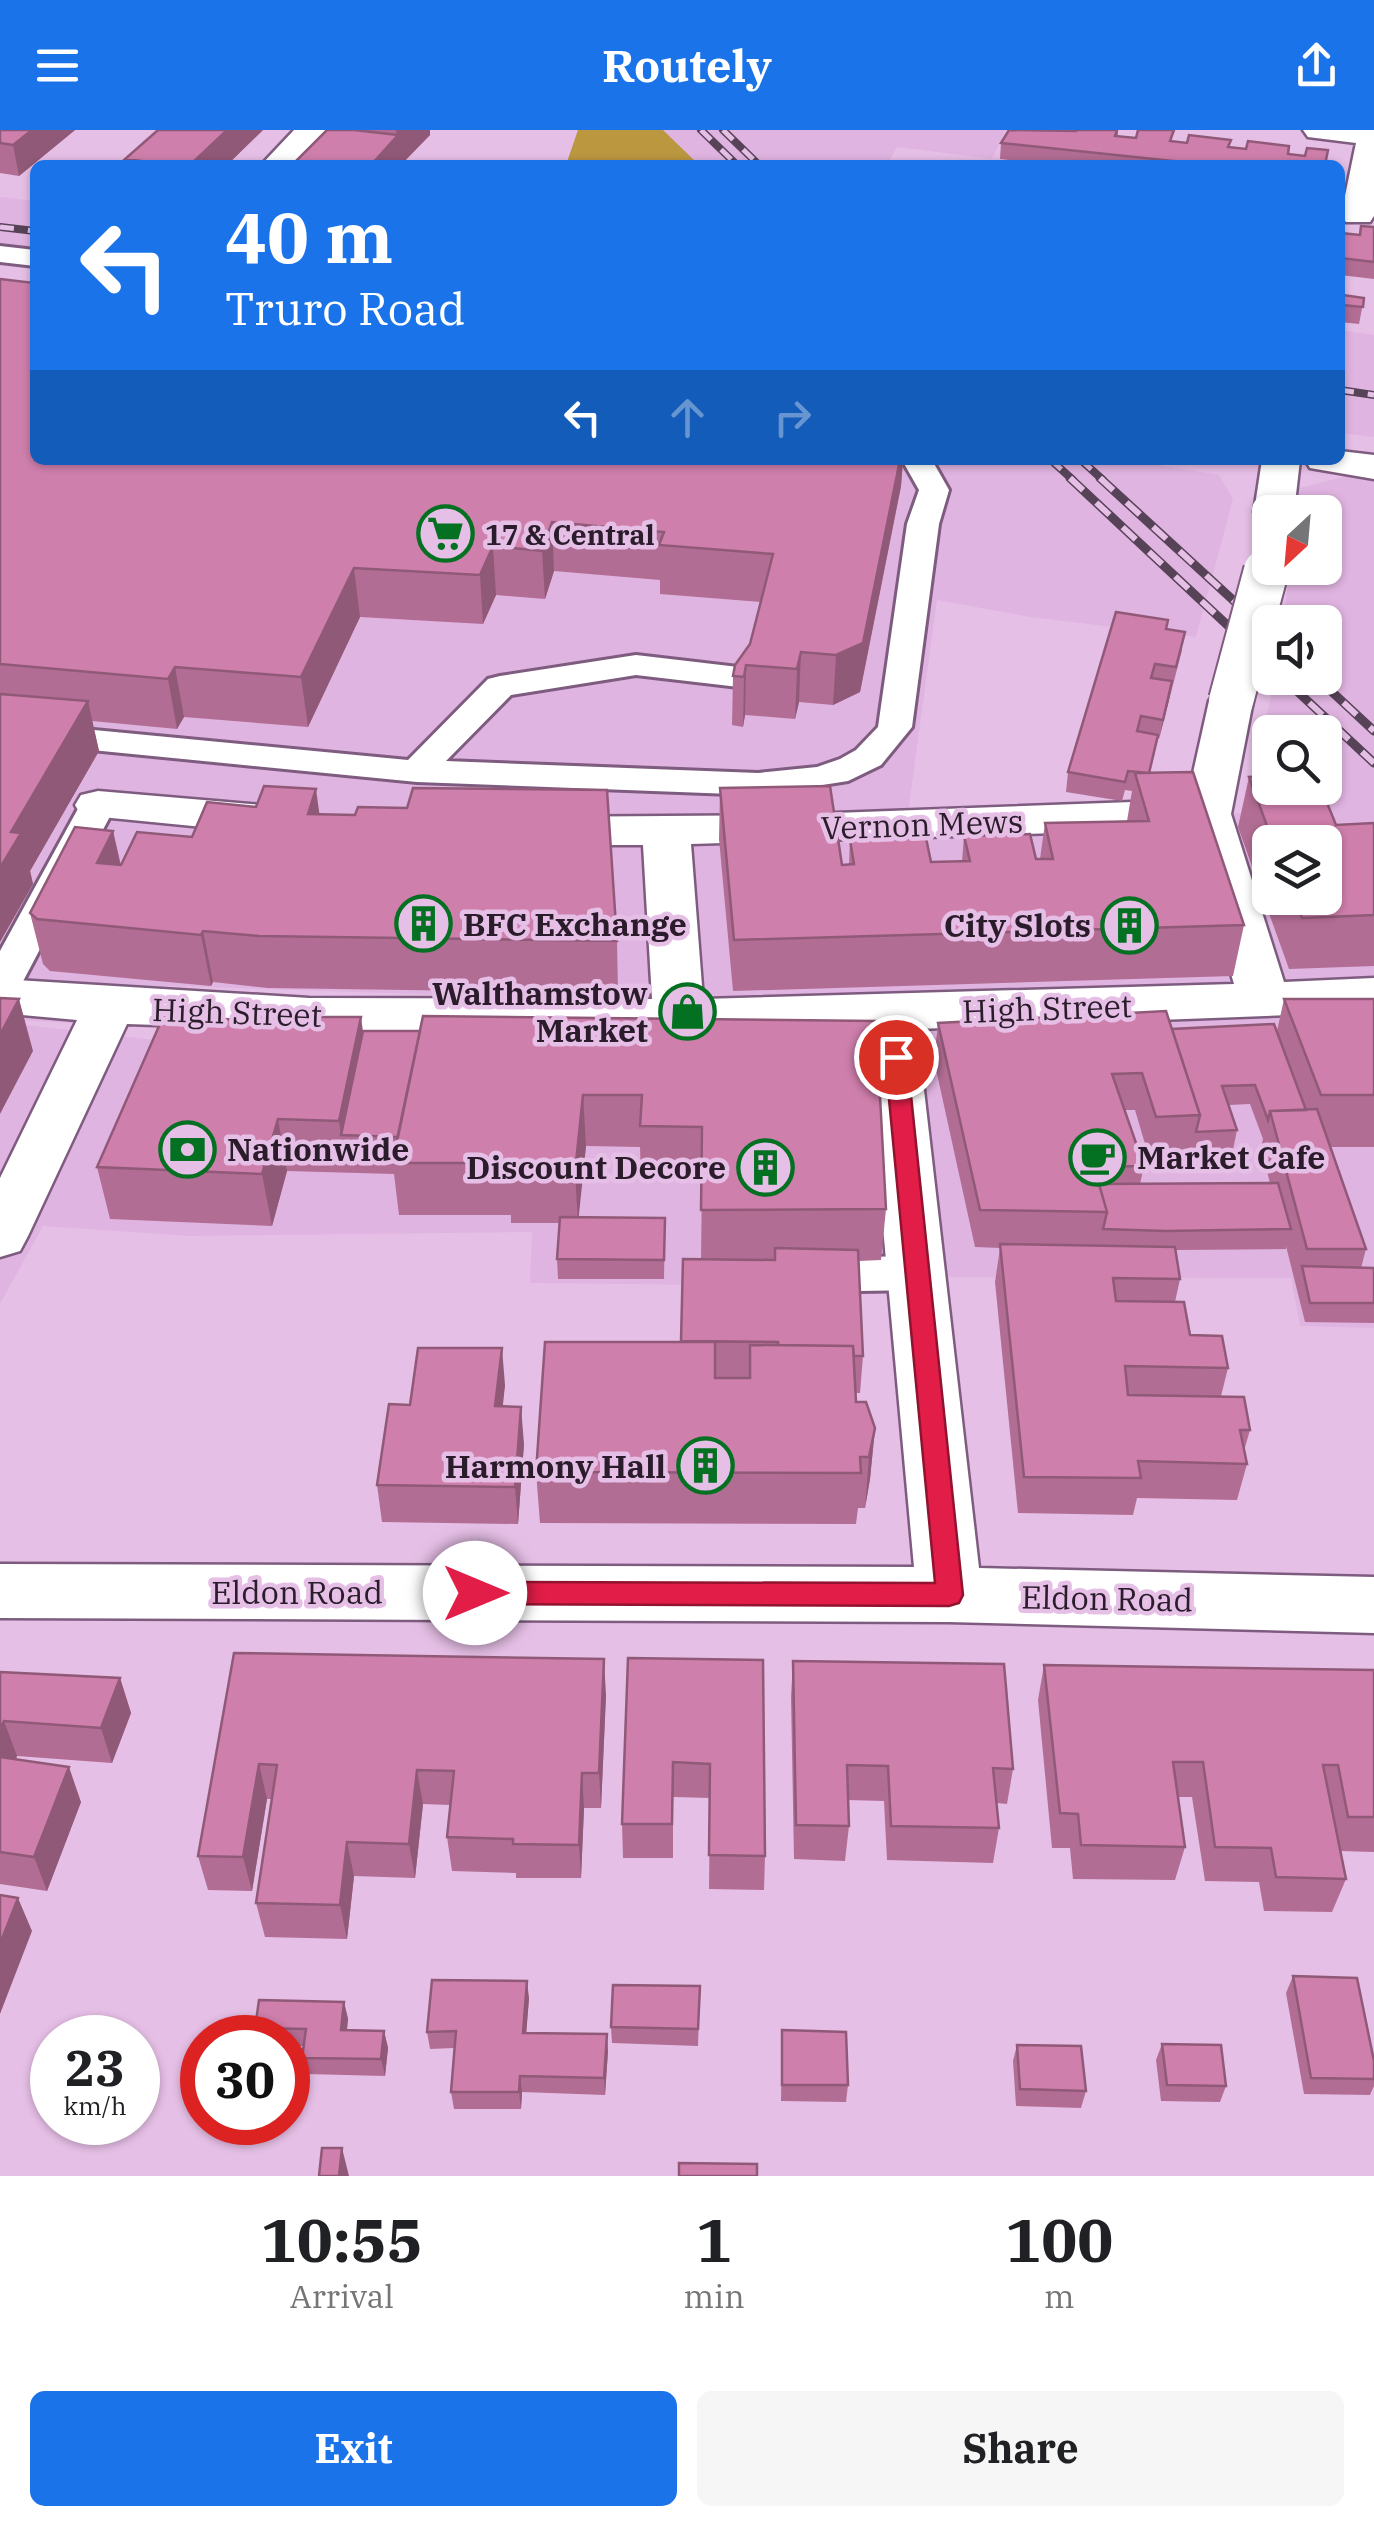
<!DOCTYPE html>
<style>
:root{--surface:#fff;--page:#f6f6f6;--text:#202124;--muted:#757577;--accent:#1a73e8}
body{margin:0;font-family:"IBM Plex Serif",serif;background:var(--page);color:var(--text);height:100vh;display:flex;flex-direction:column;font-size:38px;white-space:nowrap}
*{box-sizing:border-box;margin:0}
p{font-size:32px;color:var(--muted)}
.icon{flex:none;width:55px;height:55px;fill:none;stroke:currentColor;stroke-width:2;stroke-linecap:round;stroke-linejoin:round}
.map{position:relative;height:2046px;overflow:hidden}
.side{display:flex;flex-direction:column;background:var(--surface);flex:1}
.side>*{flex:none}
.banner{position:absolute;left:30px;top:30px;width:1315px;height:305px;border-radius:15px;box-shadow:0 2px 8px #0004;background:#1a73e8;color:#fff;overflow:hidden}
.needle{width:65px;rotate:206deg}
.buttons{position:absolute;left:1252px;top:365px;display:grid;gap:20px}
.buttons a{display:grid;place-items:center;width:90px;height:90px;border-radius:15px;background:var(--surface);box-shadow:0 2px 8px #0004;font-size:50px}
.speed{position:absolute;left:30px;top:1885px;display:flex;gap:20px;font-size:50px;font-weight:700;text-align:center}
.speed>*{display:grid;place-content:center;width:130px;height:130px;border-radius:50%;background:var(--surface);box-shadow:0 2px 8px #0004;line-height:1}
.speed small{font-size:25px;font-weight:400}
.speed .limit{border:15px solid #d22;background:#fff;color:#111}
.pin{position:absolute;display:grid;place-items:center;width:85px;height:85px;color:#fff;margin:-42px;border:5px solid #fff;border-radius:50%;box-shadow:0 2px 10px #0007}
.me{position:absolute;width:110px;margin:-55px;rotate:90deg;stroke-linejoin:round;filter:drop-shadow(0 0 8px #0008)}
.turn{display:flex;align-items:center;gap:35px;height:210px;padding:0 30px;font-size:45px}
.turn .icon{width:130px;height:130px;stroke-width:2.5}
.turn b{display:block;font-size:70px;line-height:85px}
.lanes{display:flex;align-items:center;height:95px;padding:0 30px;background:#0003;justify-content:center;gap:50px;direction:ltr}
.lanes .off{opacity:.35}
.eta{display:flex;justify-content:space-evenly;align-items:center;height:170px;text-align:center}
.eta b{font-size:60px;font-weight:700;line-height:70px}
.button{display:flex;gap:20px;margin-top:auto;padding:20px 30px}
.button a{flex:1;height:115px;border-radius:15px;background:var(--accent);color:#fff;font-size:40px;font-weight:700;line-height:115px;text-align:center}
.button a+a{background:var(--page);color:var(--text)}
header{display:flex;justify-content:space-between;align-items:center;height:130px;padding:0 30px;background:var(--accent);color:#fff;font-size:45px;font-weight:700}
.map>svg:first-child{display:block}
.built{fill:#e0b4e1;fill-rule:evenodd}
.forest{fill:#bb9740}
.lines{fill:none;stroke-linecap:round;stroke-linejoin:round}
.lane-casing{stroke:#7e5c7f;stroke-width:6}
.street-casing{stroke:#7e5c7f;stroke-width:5}
.secondary-casing{stroke:#7e5c7f;stroke-width:5}
.lane{fill:#fff;fill-rule:evenodd}
.street{fill:#fff;fill-rule:evenodd}
.secondary{fill:#fff;fill-rule:evenodd}
.rail-far1-casing{stroke:#574357;stroke-width:8}
.rail-casing{stroke:#574357;stroke-width:9}
.rail-far1{stroke:#e6bfe6;stroke-width:5;stroke-dasharray:14;stroke-linecap:butt}
.rail{stroke:#e6bfe6;stroke-width:6;stroke-dasharray:18;stroke-linecap:butt}
.street-bridge-casing{stroke:#7e5c7f;stroke-width:48;stroke-linecap:butt}
.street-bridge{stroke:#fff;stroke-width:44}
.wall{fill:#b26d94;fill-rule:evenodd}
.shaded-wall{fill:#915978}
.building{fill:#cf7fac;stroke:#915978;stroke-width:2.5}
.route{fill:#e11d48;stroke:#92132f;stroke-width:2.5}
.labels{text-anchor:middle;dominant-baseline:central;stroke-width:9;stroke-linejoin:round;paint-order:stroke}
.far-poi-label{font-size:28px;font-weight:bold;fill:#2a1c2a;stroke:#e6bfe6;text-anchor:start}
.street-label{font-size:32px;fill:#2a1c2a;stroke:#e6bfe6}
.poi-label{font-size:32px;font-weight:bold;fill:#2a1c2a;stroke:#e6bfe6;text-anchor:end}
</style>
<header><svg class="icon" aria-label="menu" viewBox="0 0 24 24"><path d="M4 6h16M4 12h16M4 18h16"/></svg>Routely<svg class="icon" aria-label="share" viewBox="0 0 24 24"><path d="M12 15V3M7 8l5-5 5 5M5 13v7h14v-7"/></svg></header>
<div class="map">
<svg width="1374" height="2046" viewBox="0 0 1374 2046">
<rect width="100%" height="100%" fill="#e6bfe6"/>
<path class="built" d="M578 0H1006L992 29 897 17 887 35H566Z
M0 67 35 71V120L0 115Z
M0 186 35 330H1127L1219 345 1233 369 1196 507 1030 487 937 470 906 698 1245 683 1275 548H1325V492H1283L1290 438H1325V382H1296L1299 358 1351 345 1374 348V899L372 911 0 889V851L393 873 568 869 48 852 0 846ZM1270 602H1325V658H1270ZM1270 712H1325V768H1270Z
M1340 200 1374 205V307L1340 303Z
M0 892 205 916 1374 902V1198L1300 1196 1291 1148 916 1147 917 1157 530 1153 532 1102 189 1106 43 1096 0 1174Z"/>
<path class="forest" d="M578 0H663L699 35H566Z"/>
<g class="lines">
<defs>
<path id="lane" d="M0 116 35 120V136L0 132Z
M902 330H932L949 360 939 394 912 597 881 635 848 651 758 665 417 652 0 611V591L408 630 488 549 500 546 636 525 789 543 801 546 806 553 801 560 789 563 636 545 511 565 446 631 758 643 817 637 840 629 856 620 878 597 907 394 919 360Z
M98 664 111 667 116 675 20 857 14 866 0 870V821L80 675 85 667Z
M917 1126 933 1131 939 1143 933 1155 917 1160 803 1162 787 1157 781 1145 787 1133 803 1128Z"/>
<path id="street" d="M294 0H328L295 35H261Z
M1303 0H1374V86L1370 92H1346L1341 85 1356 13 1308 7Z
M1262 330H1300L1294 382H1270V393L1260 390 1254 382Z
M1231 558 1247 562 1253 571 1231 684 1284 852 1374 848V882L917 899 979 1438 1374 1447V1503L949 1492 0 1488V1434L914 1437 865 900 464 905 127 894 28 1106 20 1121 0 1127V1048L77 890 0 883V849L309 868 652 869 643 715H535L518 711 511 701 518 691 535 687 781 685 1187 670 1209 571 1215 562ZM1188 699 1234 854 703 869 691 714Z
M98 661 274 676 291 680 298 690 291 700 274 704 81 685 75 675 81 665Z"/>
<path id="secondary" d="M1340 321 1374 325V349L1310 338 1305 330H1340Z"/>
</defs>
<use href="#lane" class="lane-casing"/>
<use href="#street" class="street-casing"/>
<use href="#secondary" class="secondary-casing"/>
<use href="#lane" class="lane"/>
<use href="#street" class="street"/>
<use href="#secondary" class="secondary"/>
<defs>
<path id="rail-far1" d="M701 0 737 35
M723 0 759 35
M0 97 35 101
M1340 260 1374 265
M1051 330 1073 350
M1081 330 1103 350"/>
<path id="rail" d="M1070 348 1270 535
M1100 348 1270 504
M1283 548 1374 633
M1317 548 1374 601"/>
</defs>
<use href="#rail-far1" class="rail-far1-casing"/>
<use href="#rail" class="rail-casing"/>
<use href="#rail-far1" class="rail-far1"/>
<use href="#rail" class="rail"/>
<defs>
<path id="street-bridge" d="M1231 571 1266 441"/>
</defs>
<use href="#street-bridge" class="street-bridge-casing"/>
<use href="#street-bridge" class="street-bridge"/>
</g>
<path class="wall" d="M0 0H75L19 46 0 43Z
M158 0H263L227 35H126L125 29Z
M327 0H430V5L401 34Z
M1118 0V6L1187 13 1231 10 1229 17 1288 24 1325 35H1057L1000 29 1001 13 1076 1Z
M1374 97V149L1340 145V103L1359 105Z
M0 149 35 330H903L901 356 860 562 833 575 799 572 795 589 745 585 743 597 732 595 733 546 750 514 761 472 660 464V450L554 441 545 469 496 465 483 494 360 487 308 597 184 587 177 599 92 591 99 621 30 741 33 754 0 812Z
M1343 165 1364 168 1359 194 1340 192V181Z
M1167 499 1182 520 1159 609 1158 608 1150 643 1244 795 1233 846 733 861 719 709 720 658 842 735 849 734 850 710 931 732 962 731 964 706 1040 729 1045 693 1127 691 1132 661 1125 660 1122 671 1066 662 1068 642Z
M1249 647 1336 695 1374 693V836L1289 839 1238 697ZM1270 712H1325V768H1270Z
M320 684 617 811 618 863 268 858 213 852 211 856 50 841 43 834 30 783 113 701 121 735 192 707Z
M1284 869H1374V1017H1331L1366 1119 1361 1138H1374V1193L1305 1192 1286 1116V1119L1175 1120 1180 1149 1175 1172 1190 1205 1228 1238 1221 1266 1250 1300 1244 1321 1247 1334 1237 1370 1137 1368 1133 1385 1018 1383 995 1152 1000 1118 975 1117 934 930 938 893 1277 901ZM1250 974 1263 1009 1261 1018 1270 1053 1140 1054 1144 1036 1125 980H1135L1148 1024 1233 1020 1237 1000 1229 975Z
M876 891 886 1079 881 1130 859 1131 863 1226 860 1263H856V1272L875 1298 870 1349 865 1378H858L856 1394 540 1393 536 1342 681 1212 683 1129H701L702 1049 641 1048 640 1017 586 1016 578 1087 665 1088 664 1149H558L557 1129 559 1093H511V1085H399L394 1044 287 1041 272 1096 110 1089 97 1037 363 901Z
M505 1255 502 1276 524 1314 518 1394 382 1392 377 1355 410 1275Z
M234 1523 606 1565 601 1678H584L581 1748H516V1743L452 1741 447 1707 450 1675 423 1674 415 1748 354 1746 347 1809 265 1807 256 1773 272 1669H267L252 1761 208 1760 198 1726Z
M628 1528 763 1530 765 1726 764 1760 709 1759 710 1668 673 1667V1728H623L622 1694Z
M793 1531 1013 1639 1007 1674 997 1673 999 1698 993 1733 887 1730 884 1671 848 1670 849 1696 845 1731 794 1729 791 1567Z
M1044 1535 1374 1540V1722L1341 1721 1346 1749 1332 1782 1264 1781 1259 1752 1205 1751 1192 1667H1178L1185 1717 1175 1750 1073 1749 1070 1718H1052L1038 1570Z
M0 1542 120 1548 131 1583 112 1633 17 1626 16 1629 81 1672 47 1761 0 1754Z
M1293 1846 1374 1931V1956L1370 1965 1304 1964 1286 1863Z
M700 1856 698 1916 612 1913 611 1897Z
M529 1868 526 1903 608 1921 605 1965 522 1962 521 1979H454L451 1962 454 1918 430 1919 427 1902Z
M344 1872 348 1889 347 1900 384 1901 388 1918 385 1946 306 1944 302 1928 304 1916H288V1908H258L255 1898Z
M782 1900 848 1955 846 1972 781 1971Z
M1162 1914 1226 1956 1220 1972 1161 1971 1156 1930Z
M1017 1915 1086 1961 1081 1978 1016 1976 1013 1931Z"/>
<path class="shaded-wall" d="M32 0H75L19 46 13 15Z
M227 0H263L227 35H191Z
M396 0H430V5L401 35H371L397 7Z
M900 330H903L901 356 860 562 833 575 836 525Z
M552 392 554 441 545 469 542 421Z
M493 416 496 465 483 494 480 445Z
M354 438 360 487 308 597 301 547Z
M801 522 799 572 795 589 797 539Z
M746 535 745 585 743 597 744 547Z
M175 537 184 587 177 599 168 549Z
M1172 551 1169 570 1159 609 1163 590Z
M88 571 99 621 30 741 33 754 0 812V738L11 702Z
M316 659 323 710 308 684Z
M113 701 124 752 97 733Z
M203 801 213 852 211 856 201 805Z
M19 869 33 921 0 984V905Z
M361 887 368 939 341 1005 339 991Z
M583 965 586 1016 578 1094 575 1042Z
M278 989 287 1041 272 1096 262 1044Z
M502 1218 505 1255 499 1313 495 1276Z
M521 1277 524 1314 518 1394 515 1357Z
M875 1298 870 1349 865 1378 869 1327Z
M604 1529 606 1565 601 1678 599 1643Z
M120 1548 131 1583 112 1633 101 1598Z
M4 1591 17 1626 3 1660 0 1653V1599Z
M259 1634 267 1669 252 1761 243 1727Z
M69 1637 81 1672 47 1761 34 1727Z
M417 1640 423 1674 415 1748 409 1714Z
M582 1643 584 1678 581 1748 579 1715Z
M347 1712 354 1746 347 1809 340 1775Z
M18 1768 32 1801 0 1884V1814Z
M527 1851 529 1868 525 1920 523 1903Z
M344 1872 348 1889 345 1917 341 1900Z
M384 1901 388 1918 385 1946 381 1929Z
M607 1904 608 1921 605 1965 604 1948Z
M520 1946 522 1962 521 1979 519 1962Z
M342 2018 349 2046H339Z"/>
<path class="building" d="M0 0H32L13 15 0 13Z
M158 0H227L191 34 195 35H155L158 33 125 29Z
M327 0H354L398 5 371 35H292Z
M1009 0 1076 1V0H1117L1115 6 1136 8 1138 0H1174L1170 11 1187 13 1189 5 1231 10 1228 17 1246 19 1248 11 1289 16 1288 24 1305 26 1307 18 1328 20 1325 35H1211L1001 13Z
M1361 96 1374 97V132L1340 128V103L1360 105Z
M0 149 35 153V330H900L863 513 836 525 801 522 797 539 746 535 744 547 733 546 735 535 750 514 773 424 659 415 664 402 552 392 542 421 493 416 480 445 354 438 301 547 175 537 168 549 0 534Z
M1343 165 1364 168 1363 177 1342 175Z
M1116 482 1168 490 1166 499 1185 502 1176 537 1155 534 1151 548 1172 551 1163 590 1141 586 1137 601 1158 605 1149 643 1128 641 1125 652 1068 642Z
M0 564 88 571 11 702 21 703 0 738Z
M1193 642 1244 795 734 810 720 658 830 656 842 735 854 734 850 710 926 708 931 732 970 731 964 706 1030 704 1036 729H1053L1045 693 1149 691 1135 643Z
M1270 646V658H1321L1336 695 1374 693V785L1302 788 1294 768H1325V712H1273L1249 647Z
M264 656 316 659 308 684 355 685 358 677 407 678 413 658 607 660 617 811 259 806 203 801 201 805 37 789 30 783 75 697 113 701 97 733 121 735 137 702 192 707 207 672 256 677Z
M0 868 19 869 0 905Z
M1284 869H1374V965H1321Z
M1166 881 1200 985 1156 987 1142 943 1112 944 1144 1036 1094 1037 1107 1082 980 1080 938 893Z
M423 886 876 891 886 1079 701 1080 702 997 640 996 642 965H583L575 1042 507 1041 508 1033H392Z
M163 887 252 890 253 887H361L339 991 278 989 262 1044 97 1037Z
M1274 894 1306 980 1270 981 1268 990 1255 955 1222 956 1237 1000 1196 1002 1200 985 1172 899Z
M363 901H420L398 1007 341 1005Z
M1317 979 1366 1119H1307L1270 981Z
M1278 1053 1291 1099 1166 1101 1103 1099 1107 1082 1099 1054Z
M560 1087 665 1088 664 1130 557 1129Z
M1000 1114 1175 1117 1180 1149 1113 1148 1116 1171 1184 1172 1190 1205 1222 1206 1228 1238 1125 1236 1128 1265 1244 1267 1250 1300H1240L1247 1334 1138 1331 1141 1348 1024 1347Z
M775 1118 858 1120 863 1226H854L853 1216 778 1215V1212L681 1211 683 1129 775 1130Z
M1302 1136 1374 1138V1173H1310Z
M545 1212H715V1248H750V1215L853 1216 856 1272H866L875 1298 869 1327H860L861 1343 536 1342Z
M418 1218H502L495 1276 521 1277 515 1357 377 1355 389 1274 410 1275Z
M234 1523 604 1529 599 1643H582L579 1715 513 1714V1709L447 1707 454 1641 417 1640 409 1714 347 1712 340 1775 256 1773 277 1635 259 1634 243 1727 198 1726Z
M628 1528 763 1530 765 1726 709 1725 710 1634 673 1632 672 1694H622Z
M793 1531 1004 1534 1013 1639 993 1638 999 1698 891 1696 888 1636 847 1635 849 1696 796 1695Z
M1044 1535 1374 1540V1687H1348L1338 1635H1323L1346 1749 1276 1747 1271 1718 1215 1717 1203 1632H1173L1185 1717 1081 1715 1078 1684 1060 1683Z
M0 1542 120 1548 101 1598 4 1591 0 1599Z
M0 1627 69 1637 34 1727 0 1722Z
M0 1765 18 1768 0 1814Z
M1293 1846 1357 1848 1374 1931V1949L1311 1948Z
M432 1850 527 1851 523 1903 607 1904 604 1948 520 1946 519 1962H451L456 1901 427 1902Z
M613 1855 700 1856 698 1899 611 1897Z
M259 1870 344 1872 341 1900 384 1901 381 1929 302 1928 306 1899 255 1898Z
M782 1900 846 1902 848 1955H782Z
M1162 1914 1221 1915 1226 1956 1167 1955Z
M1017 1915 1081 1916 1086 1961 1020 1959Z
M322 2018H342L339 2046H319Z
M679 2033 757 2034V2046H679Z"/>
<path class="route" d="M896 920 907 927 963 1465 959 1473 949 1476 475 1474 465 1471 461 1463 465 1455 475 1452 935 1453 885 927Z"/>
<defs>
<symbol id="supermarket-ring" viewBox="-11 -11 22 22"><circle r="9.5" fill="#e6bfe6" stroke="#047021" stroke-width="1.5"/><path d="M-6-5.5h2.5l.6 2H6L4.5 2H-2.5L-4.4-4H-6ZM-1.5 3.2a1.3 1.3 0 1 0 .1 0ZM3 3.2a1.3 1.3 0 1 0 .1 0Z" fill="#047021"/></symbol>
<symbol id="building-ring" viewBox="-11 -11 22 22"><circle r="9.5" fill="#e6bfe6" stroke="#047021" stroke-width="1.5"/><path d="M-4-6H4V6H1V3H-1V6H-4ZM-2.5-4.3h1.7v1.8h-1.7ZM.8-4.3h1.7v1.8H.8ZM-2.5-1h1.7V.8h-1.7ZM.8-1h1.7V.8H.8Z" fill="#047021"/></symbol>
<symbol id="shop-ring" viewBox="-11 -11 22 22"><circle r="9.5" fill="#e6bfe6" stroke="#047021" stroke-width="1.5"/><path d="M-5-2.5h2.3a2.7 3.5 0 0 1 5.4 0H5L5.5 6h-11ZM-1.5-2.5h3a1.5 2.3 0 0 0-3 0Z" fill="#047021"/></symbol>
<symbol id="bank-ring" viewBox="-11 -11 22 22"><circle r="9.5" fill="#e6bfe6" stroke="#047021" stroke-width="1.5"/><path d="M-6-4H6V4H-6ZM0-2.3a2.3 2.3 0 1 0 0 4.6a2.3 2.3 0 1 0 0-4.6Z" fill="#047021"/></symbol>
<symbol id="cafe-ring" viewBox="-11 -11 22 22"><circle r="9.5" fill="#e6bfe6" stroke="#047021" stroke-width="1.5"/><path d="M-5.5-4.5H6V0H3Q3 3.5 0 3.5H-2.5Q-5.5 3.5-5.5 0ZM3-3.2v2h1.7v-2ZM-6 4.5H4V6H-6Z" fill="#047021"/></symbol>
</defs>
<g fill-rule="evenodd">
<use href="#supermarket-ring" x="414" y="372" width="63" height="63"/>
<use href="#building-ring" x="392" y="762" width="63" height="63"/>
<use href="#building-ring" x="1098" y="764" width="63" height="63"/>
<use href="#shop-ring" x="656" y="850" width="63" height="63"/>
<use href="#bank-ring" x="156" y="988" width="63" height="63"/>
<use href="#cafe-ring" x="1066" y="996" width="63" height="63"/>
<use href="#building-ring" x="734" y="1006" width="63" height="63"/>
<use href="#building-ring" x="674" y="1304" width="63" height="63"/>
</g>
<g class="labels">
<g class="far-poi-label">
<text x="485" y="404">17 &amp; Central</text>
</g>
<g class="street-label">
<text transform="translate(922 694) rotate(-2)">Vernon Mews</text>
<text transform="translate(1047 878) rotate(-2)">High Street</text>
<text transform="translate(237 882) rotate(2)">High Street</text>
<text x="297" y="1462">Eldon Road</text>
<text transform="translate(1107 1468) rotate(1)">Eldon Road</text>
</g>
<g class="poi-label">
<text x="463" y="794" text-anchor="start">BFC Exchange</text>
<text x="1091" y="795">City Slots</text>
<text x="648" y="863">Walthamstow<tspan x="648" dy="37">Market</tspan></text>
<text x="227" y="1019" text-anchor="start">Nationwide</text>
<text x="1137" y="1027" text-anchor="start">Market Cafe</text>
<text x="726" y="1037">Discount Decore</text>
<text x="666" y="1336">Harmony Hall</text>
</g>
</g>
</svg>
<div class="buttons">
<a><svg class="needle" viewBox="-14 -14 28 28"><path d="M0-13l5 13h-10z" fill="#e53935"/><path d="M0 13l5-13h-10z" fill="#757577"/></svg></a>
<a><svg class="icon" aria-label="sound" viewBox="0 0 24 24"><path d="M4 9h4l5-4v14l-5-4H4zM17 9q2 3 0 6"/></svg></a>
<a><svg class="icon" aria-label="search" viewBox="0 0 24 24"><circle cx="10" cy="10" r="6"/><path d="M15 15l6 6"/></svg></a>
<a><svg class="icon" aria-label="layers" viewBox="0 0 24 24"><path d="M12 4l9 5-9 5-9-5zM3 14l9 5 9-5"/></svg></a>
</div>
<div class="speed"><div>23<small>km/h</small></div><div class="limit">30</div></div>
<div class="pin" style="left:896px;top:927px;background:#d93025"><svg class="icon" aria-label="arrive" viewBox="0 0 24 24"><path d="M6 21V4h12l-3 4 3 4H6"/></svg></div>
<svg class="me" style="left:475px;top:1463px" viewBox="-20 -20 40 40"><circle r="19" fill="#fff"/><path d="M0-13L10 11 0 6-10 11z" fill="#e11d48"/></svg>
<div class="banner">
<div class="turn"><svg class="icon" aria-label="left" viewBox="0 0 24 24"><path d="M17 20v-9H6M10 6l-5 5 5 5"/></svg><div><b>40 m</b>Truro Road</div></div>
<div class="lanes"><svg class="icon" aria-label="left" viewBox="0 0 24 24"><path d="M17 20v-9H6M10 6l-5 5 5 5"/></svg><svg class="icon off" aria-label="ahead" viewBox="0 0 24 24"><path d="M12 20V5M6 11l6-6 6 6"/></svg><svg class="icon off" aria-label="right" viewBox="0 0 24 24"><path d="M7 20v-9h11M14 6l5 5-5 5"/></svg></div>
</div>
</div>
<section class="side">
<div class="eta">
<div><b>10:55</b><p>Arrival</p></div>
<div><b>1</b><p>min</p></div>
<div><b>100</b><p>m</p></div>
</div>
<div class="button"><a>Exit</a><a>Share</a></div>
</section>
